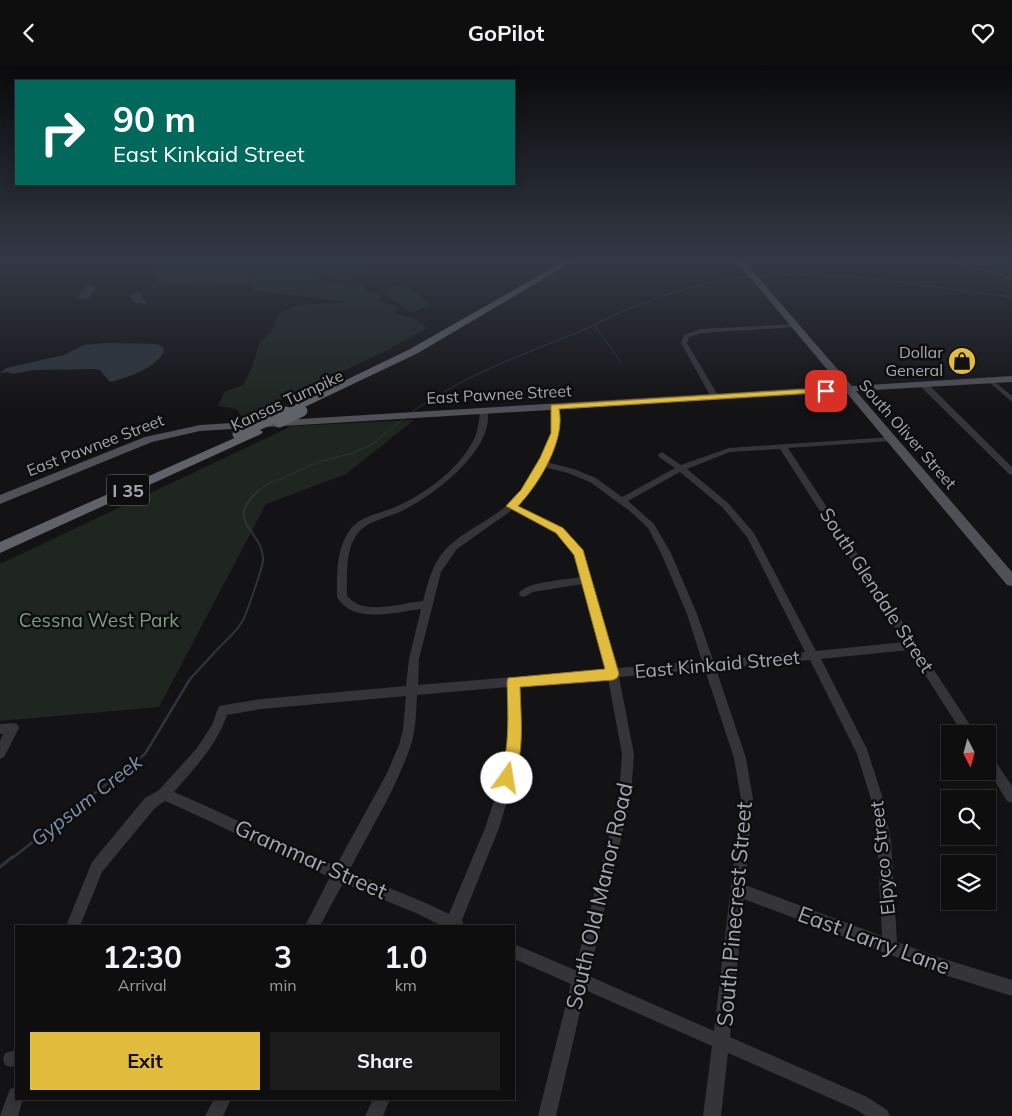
<!DOCTYPE html>
<style>
:root{--surface:#0e0e0f;--page:#1c1c1d;--text:#f1f3f6;--muted:#9b9c9e;--line:#2e2e2f;--accent:#e2bc3c}
body{margin:0;font-family:Mulish,sans-serif;background:var(--page);color:var(--text);height:100vh;display:flex;flex-direction:column;font-size:19px;white-space:nowrap}
*{box-sizing:border-box;margin:0}
p{font-size:16px;color:var(--muted)}
.icon{flex:none;width:28px;height:28px;fill:none;stroke:currentColor;stroke-width:2;stroke-linecap:round;stroke-linejoin:round}
.map{position:relative;flex:1;overflow:hidden}
.details{position:absolute;left:15px;top:860px;width:500px;height:175px;display:flex;flex-direction:column;background:var(--surface);border-radius:0px;box-shadow:0 2px 12px #0003,0 0 0 1px var(--line)}
.details>*{flex:none}
.guide{position:absolute;left:15px;top:15px;width:500px;height:105px;border-radius:0px;box-shadow:0 2px 12px #0003,0 0 0 1px var(--line);background:#00695c;color:#fff;overflow:hidden}
.needle{width:32px;rotate:174deg}
.controls{position:absolute;left:941px;top:660px;display:grid;gap:10px}
.controls a{display:grid;place-items:center;width:55px;height:55px;border-radius:0px;background:var(--surface);box-shadow:0 2px 12px #0003,0 0 0 1px var(--line);font-size:25px}
.pin{position:absolute;display:grid;place-items:center;width:42px;height:42px;color:#fff;margin:-21px;border-radius:10px;box-shadow:0 2px 8px #0006}
.me{position:absolute;width:55px;margin:-28px;rotate:13deg;stroke-linejoin:round;filter:drop-shadow(0 0 4px #0008)}
.turn{display:flex;align-items:center;gap:18px;height:105px;padding:0 15px;font-size:22px}
.turn .icon{width:65px;height:65px;stroke-width:2.5}
.turn b{display:block;font-size:35px;line-height:42px}
.eta{display:flex;justify-content:space-evenly;align-items:center;height:85px;text-align:center}
.eta b{font-size:30px;font-weight:700;line-height:35px}
.button{display:flex;gap:10px;margin-top:auto;padding:10px 15px}
.button a{flex:1;height:58px;border-radius:0px;background:var(--accent);color:#111;font-size:20px;font-weight:700;line-height:58px;text-align:center}
.button a+a{background:var(--page);color:var(--text)}
header{display:flex;justify-content:space-between;align-items:center;height:65px;padding:0 15px;background:var(--surface);font-size:22px;font-weight:700}
.map>svg:first-child{display:block}
.green{fill:#1f2620}
.water{fill:#2d343b}
.lines{fill:none;stroke-linecap:round;stroke-linejoin:round}
.stream-far3{stroke:#2d343b;stroke-width:1}
.stream-far2{stroke:#2d343b;stroke-width:2}
.stream-far1{stroke:#2d343b;stroke-width:2.5}
.stream{stroke:#2d343b;stroke-width:3}
.taxiway{fill:#303034;fill-rule:evenodd}
.minor{fill:#343439;fill-rule:evenodd}
.major{fill:#505157;fill-rule:evenodd}
.highway{fill:#606269;fill-rule:evenodd}
.highway-bridge{stroke:#606269;stroke-width:11}
.route{fill:#e2bc3c;stroke:#937a27}
.labels{text-anchor:middle;dominant-baseline:central;stroke-width:5;stroke-linejoin:round;paint-order:stroke}
.far-poi-label{font-size:16px;fill:#a5a8b3;stroke:#0e0e0f;text-anchor:end}
.far-street-label{font-size:16px;fill:#a5a8b3;stroke:#0e0e0f}
.shield{fill:#0e0e0f;stroke:#787a82;stroke-width:1}
.shield-label{font-size:18px;font-weight:bold;fill:#a5a8b3}
.street-label{font-size:19px;fill:#a5a8b3;stroke:#0e0e0f}
.park-label{font-size:19px;fill:#7d9d83;stroke:#0e0e0f}
.water-label{font-size:20px;font-style:italic;fill:#7e92ac;stroke:#0e0e0f}
.near-street-label{font-size:22px;fill:#a5a8b3;stroke:#0e0e0f}
</style>
<header><svg class="icon" aria-label="back" viewBox="0 0 24 24"><path d="M15 5l-7 7 7 7"/></svg>GoPilot<svg class="icon" aria-label="heart" viewBox="0 0 24 24"><path d="M12 20l-8-8c-3-5 5-10 8-4 3-6 11-1 8 4z"/></svg></header>
<div class="map">
<svg width="1012" height="1051" viewBox="0 0 1012 1051">
<rect width="100%" height="100%" fill="#131214"/>
<path class="green" d="M158 197H327V201L334 197H375L344 215 316 207 314 211 323 217 360 219 367 226 380 229V237L397 241 395 249 414 253 427 263 388 285 243 353 236 344 218 341 224 327 243 320 251 305 260 276 270 268 279 249 296 240 345 237 253 225 255 218 192 221 193 218 151 221 156 214 151 208 162 201Z
M965 197H1012V211Z
M404 219 432 240 411 247 381 227Z
M414 355 346 409 266 439 159 642 0 656V499L292 361Z"/>
<path class="water" d="M106 278 156 279 163 282 164 286C157 303 128 312 111 317L109 316 100 305 95 304 33 305 13 309 8 307 0 308 6 303 64 290 84 280Z"/>
<g class="lines">
<path class="stream-far3" d="M756 211 795 209 859 212 1012 232
M595 261 621 297
M412 347C463 311 521 290 579 267 592 262 604 254 617 249 660 230 704 216 751 211
M257 427 264 421 319 397 353 388 374 378 404 353"/>
<path class="stream-far2" d="M213 589C222 579 237 567 243 555 247 548 262 503 263 496 265 466 222 457 258 426"/>
<path class="stream-far1" d="M11 794 145 689 190 614 214 588"/>
<path class="stream" d="M0 802 12 792"/>
<path class="taxiway" d="M91 219 96 222 88 234H80L78 232 87 220Z
M136 227 143 229V234L148 237 146 239 133 238 130 230Z"/>
<path class="minor" d="M951 197H958L1012 211V215Z
M795 259 797 260V262L702 268 689 272 687 278 719 332 715 334 711 332 681 278 684 270 701 264Z
M990 313 1012 331V337L988 316 986 315Z
M920 317H926L1012 402V410L1009 409 920 321Z
M551 340H557C565 359 556 381 546 397L574 404 596 413 622 432 675 403 659 392 658 390 662 387 681 400 729 383 891 372 895 374 891 376 788 383 976 669H963L909 585 821 594 867 684 883 734 891 776 897 877 938 892 1012 915V931L938 908 744 834 730 972 867 1032 887 1045 890 1051H866L855 1044 728 988 721 1051H703L712 981 585 925 556 1051H538L571 919 514 894V879L575 905 619 731 622 689 608 613 519 621 521 654 519 697 499 763 462 855 464 861H442L418 849 343 818 320 861H305L330 812C274 789 221 760 165 736L155 743 102 807 80 861H66L92 797 145 733 159 725 197 683 212 660 219 641 261 634 406 621 409 594 421 544C395 547 354 560 337 532 337 510 336 484 350 465 360 451 378 449 393 443 423 430 456 407 472 378 478 368 479 357 480 345L481 343H487C497 384 433 431 402 446 387 453 369 455 358 468 345 483 347 512 347 531 351 534 355 539 360 540 379 546 404 538 423 536 429 514 433 495 451 479 467 465 488 456 505 442 524 426 555 378 553 353 553 350 551 345 550 342ZM780 384 904 577 816 586 754 468 728 438 687 404 730 387ZM544 402 568 408 590 417 631 447 648 463 661 488 687 549 702 596 618 603 582 486 563 463 517 440 527 430ZM680 407 722 442 747 472 805 587 713 595 697 549 671 488 654 459 628 436ZM512 445 557 467 575 489 581 512C566 515 528 516 519 528L520 531 524 532 533 527 583 519 607 604 418 620 419 594 441 507 457 484ZM810 595 857 689 871 734 877 776 882 871 745 820 753 734 746 693 716 604ZM705 605 734 693 741 734 714 966 589 911 631 731 634 689 619 612ZM508 622 509 654 507 697 485 763 449 849 428 839 349 806C370 765 396 724 411 680 416 664 416 647 417 630ZM406 631 403 664 399 680 386 710 336 801C281 778 229 750 174 727 195 703 217 680 227 650L261 644Z
M13 658 17 659 19 663 4 692 0 694V676L3 669H0V659Z
M988 689 992 691 1012 721V738L1007 736 988 705Z
M16 985V1001L11 1002 5 1000 3 994 5 988Z
M16 1022V1034H23L18 1051H0L10 1024Z
M214 1034H231L223 1051H205Z
M373 1034H390L383 1051H365Z"/>
<path class="major" d="M737 197H745L852 321 1012 311V317L856 326 1012 507V521L1007 520 846 327 200 366 152 377 0 439V430L145 372 200 360 841 321Z"/>
<path class="highway" d="M563 197H572L418 288 290 349 286 350 280 347 410 284Z
M257 363 263 367 261 369 0 488V477Z"/>
<path class="highway-bridge" d="M279 357 302 346
M238 369 286 347"/>
</g>
<linearGradient id="sky" x2="0" y2="1"><stop stop-color="#0a0a0b"/><stop offset="0.57" stop-color="#333945"/><stop offset="1" stop-color="#333945" stop-opacity="0"/></linearGradient>
<rect width="1012" height="344" fill="url(#sky)"/>
<path class="route" d="M826 323 830 326 828 327 559 344C566 375 539 419 518 441L563 463 583 485 619 609 617 613 613 615 520 622C521 654 525 689 512 718L507 720 502 718 500 713C510 683 508 649 507 617L508 613 605 604 574 490 556 468 506 441 521 425 540 393 551 368V340Z"/>
<defs>
<symbol id="shop-disc" viewBox="-11 -11 22 22"><circle r="9.5" fill="#e2bc3c" stroke="#0e0e0f"/><path d="M-5-2.5h2.3a2.7 3.5 0 0 1 5.4 0H5L5.5 6h-11ZM-1.5-2.5h3a1.5 2.3 0 0 0-3 0Z" fill="#111"/></symbol>
</defs>
<g fill-rule="evenodd">
<use href="#shop-disc" x="946" y="280" width="32" height="32"/>
</g>
<g class="labels">
<g class="far-poi-label">
<text x="943" y="287">Dollar<tspan x="943" dy="18">General</tspan></text>
</g>
<g class="far-street-label">
<text transform="translate(499 329) rotate(-3)">East Pawnee Street</text>
<text transform="translate(287 335) rotate(-25)">Kansas Turnpike</text>
<text transform="translate(908 369) rotate(49)">South Oliver Street</text>
<text transform="translate(95 380) rotate(-21)">East Pawnee Street</text>
</g>
<rect class="shield" x="107" y="409.5" width="42" height="31" rx="4"/>
<g class="shield-label">
<text x="128" y="425">I 35</text>
</g>
<g class="street-label">
<text transform="translate(877 525) rotate(57)">South Glendale Street</text>
<text transform="translate(717 599) rotate(-5)">East Kinkaid Street</text>
<text transform="translate(882 793) rotate(-96)">Elpyco Street</text>
</g>
<g class="park-label">
<text x="99" y="555">Cessna West Park</text>
</g>
<g class="water-label">
<text transform="translate(86 735) rotate(-38)">Gypsum Creek</text>
</g>
<g class="near-street-label">
<text transform="translate(311 794) rotate(24)">Grammar Street</text>
<text transform="translate(599 831) rotate(-77)">South Old Manor Road</text>
<text transform="translate(734 849) rotate(-85)">South Pinecrest Street</text>
<text transform="translate(874 875) rotate(20)">East Larry Lane</text>
</g>
</g>
</svg>
<div class="controls">
<a><svg class="needle" viewBox="-14 -14 28 28"><path d="M0-13l5 13h-10z" fill="#e53935"/><path d="M0 13l5-13h-10z" fill="#9b9c9e"/></svg></a>
<a><svg class="icon" aria-label="search" viewBox="0 0 24 24"><circle cx="10" cy="10" r="6"/><path d="M15 15l6 6"/></svg></a>
<a><svg class="icon" aria-label="layers" viewBox="0 0 24 24"><path d="M12 4l9 5-9 5-9-5zM3 14l9 5 9-5"/></svg></a>
</div>
<div class="pin" style="left:826px;top:326px;background:#d93025"><svg class="icon" aria-label="arrive" viewBox="0 0 24 24"><path d="M6 21V4h12l-3 4 3 4H6"/></svg></div>
<svg class="me" style="left:507px;top:713px" viewBox="-20 -20 40 40"><circle r="19" fill="#fff"/><path d="M0-13L10 11 0 6-10 11z" fill="#e2bc3c"/></svg>
<div class="guide">
<div class="turn"><svg class="icon" aria-label="right" viewBox="0 0 24 24"><path d="M7 20v-9h11M14 6l5 5-5 5"/></svg><div><b>90 m</b>East Kinkaid Street</div></div>
</div>
<section class="details">
<div class="eta">
<div><b>12:30</b><p>Arrival</p></div>
<div><b>3</b><p>min</p></div>
<div><b>1.0</b><p>km</p></div>
</div>
<div class="button"><a>Exit</a><a>Share</a></div>
</section>
</div>
